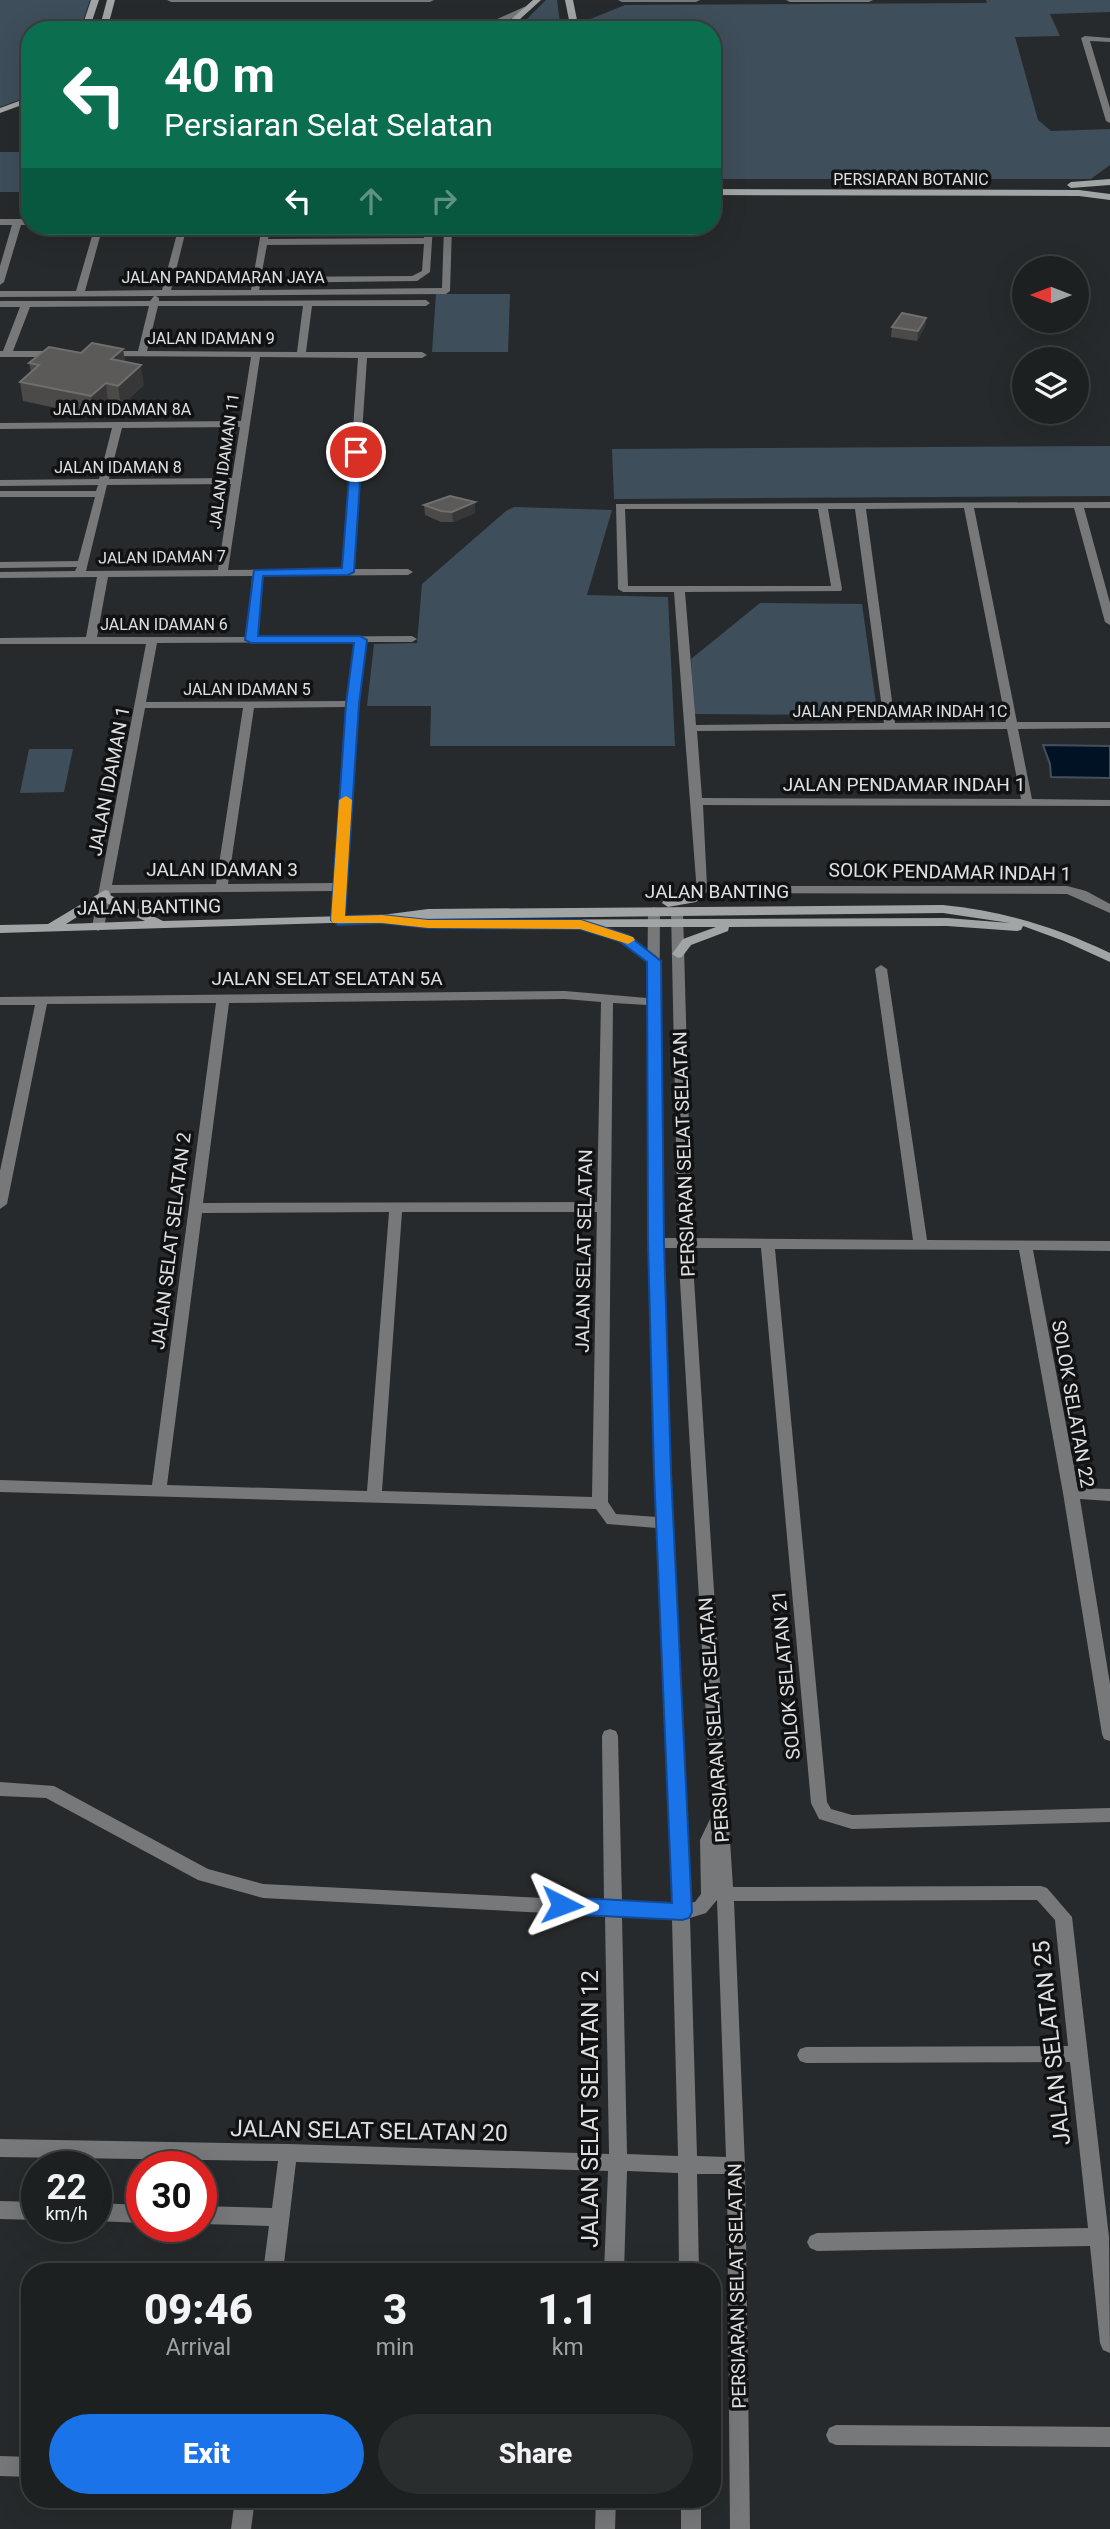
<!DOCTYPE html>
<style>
:root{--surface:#1d2021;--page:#2a2d2e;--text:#f1f3f6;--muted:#a0a3a5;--line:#3b3e3f;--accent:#1a73e8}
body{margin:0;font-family:Roboto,sans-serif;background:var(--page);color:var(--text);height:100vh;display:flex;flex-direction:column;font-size:26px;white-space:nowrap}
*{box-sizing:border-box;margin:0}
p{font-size:23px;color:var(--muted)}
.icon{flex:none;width:38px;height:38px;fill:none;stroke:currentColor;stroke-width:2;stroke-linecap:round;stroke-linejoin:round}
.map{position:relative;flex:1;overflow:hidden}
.side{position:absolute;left:21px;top:2263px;width:700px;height:245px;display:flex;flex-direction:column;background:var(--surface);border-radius:28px;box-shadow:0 7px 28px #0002,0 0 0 2px var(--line)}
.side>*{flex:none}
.top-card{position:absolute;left:21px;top:21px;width:700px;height:214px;border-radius:28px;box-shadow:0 7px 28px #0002,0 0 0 2px var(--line);background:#0b6e4f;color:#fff;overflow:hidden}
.needle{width:46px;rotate:270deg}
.buttons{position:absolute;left:1012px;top:256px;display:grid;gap:14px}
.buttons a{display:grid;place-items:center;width:77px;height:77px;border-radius:50%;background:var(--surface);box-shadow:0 7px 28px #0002,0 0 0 2px var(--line);font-size:35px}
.speed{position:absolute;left:21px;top:2151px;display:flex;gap:14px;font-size:35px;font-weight:700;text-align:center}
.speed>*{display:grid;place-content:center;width:91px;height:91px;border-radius:50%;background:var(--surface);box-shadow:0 7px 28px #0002,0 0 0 2px var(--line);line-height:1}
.speed small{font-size:18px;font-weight:400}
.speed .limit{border:10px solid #d22;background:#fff;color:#111}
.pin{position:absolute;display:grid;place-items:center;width:60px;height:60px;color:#fff;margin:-30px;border:4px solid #fff;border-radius:50%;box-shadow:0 2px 7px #0007}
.me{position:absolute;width:77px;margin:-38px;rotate:93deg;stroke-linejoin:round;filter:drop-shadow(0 0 5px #0008)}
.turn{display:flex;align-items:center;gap:24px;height:147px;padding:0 28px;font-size:32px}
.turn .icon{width:91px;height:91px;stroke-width:2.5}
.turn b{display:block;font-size:49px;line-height:60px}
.lanes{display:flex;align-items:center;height:66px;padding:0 28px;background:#0003;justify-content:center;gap:35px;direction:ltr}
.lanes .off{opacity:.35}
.eta{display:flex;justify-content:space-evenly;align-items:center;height:119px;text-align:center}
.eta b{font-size:42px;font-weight:800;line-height:49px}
.action{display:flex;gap:14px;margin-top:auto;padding:14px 28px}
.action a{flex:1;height:80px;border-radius:42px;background:var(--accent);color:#fff;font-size:28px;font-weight:800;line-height:80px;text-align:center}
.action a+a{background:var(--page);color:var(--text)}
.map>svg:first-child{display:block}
.green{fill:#3e4e5a}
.water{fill:#001223;stroke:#43505c;stroke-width:2}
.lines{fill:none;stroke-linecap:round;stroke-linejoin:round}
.street{fill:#767879;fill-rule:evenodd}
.secondary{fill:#a2a5a6;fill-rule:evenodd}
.wall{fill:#4b4a48}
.shaded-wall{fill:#363736}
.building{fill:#5b5a58;stroke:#6f6f6e;stroke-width:2}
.route{fill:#1a73e8;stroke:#114b97;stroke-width:2}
.slow{fill:#f59e0b}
.labels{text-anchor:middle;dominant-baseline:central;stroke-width:7;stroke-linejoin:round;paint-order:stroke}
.far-street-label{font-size:16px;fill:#dee0e1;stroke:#111213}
.street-label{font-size:19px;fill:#dee0e1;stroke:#111213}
.near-street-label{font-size:23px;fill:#dee0e1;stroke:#111213}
</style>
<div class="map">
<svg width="1110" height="2529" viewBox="0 0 1110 2529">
<rect width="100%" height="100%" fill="#272a2c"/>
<path class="green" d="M0 0H90L80 30H30V96L0 107Z
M546 0H557L561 30H516Z
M986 0H1110V12L1050 14 1060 36 1015 37 1038 120 1051 131 1110 129V165L1091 179H712V30H584L583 22 625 5 987 3Z
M0 152H30V192H0Z
M436 294H510L508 352H432Z
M1110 446V496L614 499 612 449Z
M514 507 612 510 587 595 668 597 675 746H430L431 706H367L374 644 417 643 422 584 506 511Z
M760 603 862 604 877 711 860 715 694 714 691 659Z
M29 749H73L64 792 20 793Z"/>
<path class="water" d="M1043 745 1110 746V778L1051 777 1050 764Z"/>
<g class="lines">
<path class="street" d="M167 0H434L430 2H171Z
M618 0H700L696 2H622Z
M786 0H873L869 2H790Z
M524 7 531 9 500 24 451 29 99 28 103 26 451 25 495 20Z
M1085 36 1110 38V42L1090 41 1110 108V123L1106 121 1081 38Z
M0 219H30V225H21L4 282 0 285V266L12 225H0Z
M95 226H103L85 291 162 290 179 226H187L171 290H251L262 226H270L268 239 424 238 425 226H433L430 272 417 281 261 283 259 290 442 288 444 226H452L450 291 446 294 156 296 159 298V301L426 300 430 303 426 306H312L306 352H422L427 355 422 358H367L353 569H408L413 572 408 575 263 576 258 637 412 636 417 639 412 642H366L358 704 342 923H334L332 920 333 891 111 893 104 927 98 931 92 927 146 644H0V638L86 637 97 577 0 578V572L75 571 77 567 0 568V562L78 561 95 497H0V491H96L98 485 0 486V480L99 479 112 428 0 429V423L241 421 251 357 102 356 100 354 105 351H138L149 306 30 307 13 351H57L62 354 57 357H0V351H3L20 307H0V301H150L154 296 0 297V291H76ZM424 244 422 271 412 276 261 277 267 245ZM158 306H303L297 352 147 351ZM260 357 358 358 343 569 228 570ZM240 427 232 478 109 479 122 428ZM231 484 218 570 86 571 107 485ZM252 576 247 637H97L108 577ZM355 642 347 701 146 702 157 643ZM346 707 333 883 228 884 254 708ZM145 708H243L216 884 112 885Z
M1110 502V508H1084L1110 603V625L1105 622 1074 508H974L1017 722H1110V728L1018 729 1032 799 1110 800V806L703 805 707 886H1067L1086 891 1110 904V913L1067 894 697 893 674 592H623L618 589 616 504ZM964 508 1006 722 895 723 866 509ZM625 509H818L831 586H628ZM828 509H855L884 723 696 725 685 592 841 591 842 589ZM1007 729 1021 799 702 798 697 731Z
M654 907 660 911 659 1081 662 1238H678L671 911 677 907 683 911 692 1238 913 1240 875 969 881 965 887 969 927 1240 1110 1241V1251L1033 1250 1078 1488 1110 1489V1501L1080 1499 1110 1684V1741L1104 1739 1102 1734 1063 1493 1019 1250 775 1249 827 1802 831 1809 852 1815 1110 1808V1822L852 1829 819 1819 811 1803 761 1248H692L733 1887 1041 1886 1047 1888 1072 1917 1109 2237 1110 2353 1103 2350 1100 2343 1090 2246 817 2251 810 2248 807 2242 810 2236 817 2233 1088 2228 1070 2062 806 2063 800 2061 797 2055 800 2049 806 2047 1068 2046 1055 1920 1037 1900 734 1901 745 2166 750 2529H730L727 2174H697L699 2272H679L678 2173 627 2171 624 2272H604L608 2171 296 2162 283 2272H263L269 2226 201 2224V2206L272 2208 278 2161 0 2157V2139L288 2144 609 2154 605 1916 263 1898 198 1880 46 1798 0 1796V1782L54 1786 208 1869 263 1884 604 1901 602 1736 604 1731 610 1729 616 1731 618 1736 622 1902 672 1904 657 1528 607 1524 596 1509 0 1492V1480L152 1485 216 1003 47 1004 7 1204 0 1209V1171L35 1005H0V997L565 991 647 998 648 911ZM565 999 601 1002 597 1202 203 1203 229 1003ZM613 1003 647 1005 648 1251 657 1517 616 1514 608 1502ZM389 1212 367 1491 167 1485 202 1213ZM402 1212H597L592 1497 382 1491ZM662 1248H678L712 1815 700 1840 701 1894 695 1902 689 1903ZM717 1900 726 2157 697 2156 690 1918 706 1913ZM622 1916 672 1919 678 2156 627 2154Z
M0 2201 37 2202V2220L0 2219Z
M96 2203 142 2205V2223L96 2221Z
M836 2425 1110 2427V2447L836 2445 829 2442 826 2435 829 2428Z
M0 2456 30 2457V2477L0 2476Z
M235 2499H255L251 2529H231Z
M596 2499H616L615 2529H595Z
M681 2499H701V2529H681Z"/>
<path class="secondary" d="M91 0H99L89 30H81Z
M107 0H115L107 30H99Z
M533 0H541L508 30H499Z
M565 0H573L579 30H571Z
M30 97V102L0 113V108Z
M1110 179V185L1071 188 1067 185 1071 182Z
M712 189 1079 190 1110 194V200L1079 196 712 195Z
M701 886 707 890 696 902 668 907 662 903 664 900 688 896Z
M105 890 109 891 110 895 163 921 382 915 428 909 943 905C1003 911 1056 927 1110 953V962L1064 941 1023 926 1021 930 1017 931 947 926 729 927 728 931 691 945 682 957 678 958 672 954 683 939 716 927H604L628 935 658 958 660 961 654 965 620 941 594 932 593 927 428 928 404 925 398 921 0 933V925L48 924ZM102 901 145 921 66 924ZM943 913 1010 923 947 918 428 920 414 919Z"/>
</g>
<path class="wall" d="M926 318 925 327 917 341 891 337 892 327Z
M123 349 125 362 144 385 121 406 108 403 94 416 23 401 20 382 31 372 29 363 81 353Z
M424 505 475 513 453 522H441L425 515Z"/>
<path class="shaded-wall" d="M926 318 925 327 917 341 918 331Z
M123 349 125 368 111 359Z
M141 365 144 385 121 406 118 386Z
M106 383 108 403 94 416 91 396Z
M475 502V513L453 522 452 512Z"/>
<path class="building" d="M902 313 926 318 918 331 892 327Z
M92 343 123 349 111 359 141 365 118 386 106 383 91 396 20 382 39 365 29 363 49 347 81 353Z
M450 496 475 502 452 512 441 511 424 505Z"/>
<path class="route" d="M356 448 362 452 354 572 348 575 263 576 258 636H360L367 640 359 704 345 916 382 915 428 920H581L628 935 661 961 664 1243 671 1472 692 1912 689 1918 682 1920 562 1914 555 1911 552 1905 555 1899 562 1897 672 1903 654 1472 648 1243 647 962 619 941 580 929 428 928 382 923 338 925 331 920 346 704 354 643H251L245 640 254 570 342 568 351 452Z"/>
<path class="slow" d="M346 796 352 800 345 916 382 915 428 920H581L633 937 635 940 628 944 580 929 428 928 382 923H333L331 920 339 800Z"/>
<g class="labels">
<g class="far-street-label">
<text x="911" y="179">PERSIARAN BOTANIC</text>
<text x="223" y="277">JALAN PANDAMARAN JAYA</text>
<text x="211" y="338">JALAN IDAMAN 9</text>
<text x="122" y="409">JALAN IDAMAN 8A</text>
<text transform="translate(224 461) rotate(-82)">JALAN IDAMAN 11</text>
<text x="118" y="467">JALAN IDAMAN 8</text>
<text transform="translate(162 557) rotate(-1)">JALAN IDAMAN 7</text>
<text x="164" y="624">JALAN IDAMAN 6</text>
<text x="247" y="689">JALAN IDAMAN 5</text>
<text x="900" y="711">JALAN PENDAMAR INDAH 1C</text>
</g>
<g class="street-label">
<text transform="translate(109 781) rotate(-79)">JALAN IDAMAN 1</text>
<text x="904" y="784">JALAN PENDAMAR INDAH 1</text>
<text x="222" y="869">JALAN IDAMAN 3</text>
<text transform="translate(950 872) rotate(1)">SOLOK PENDAMAR INDAH 1</text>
<text x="717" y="891">JALAN BANTING</text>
<text transform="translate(149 907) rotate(-1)">JALAN BANTING</text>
<text x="327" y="978">JALAN SELAT SELATAN 5A</text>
<text transform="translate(684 1154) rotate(-92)">PERSIARAN SELAT SELATAN</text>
<text transform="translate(171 1241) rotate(-83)">JALAN SELAT SELATAN 2</text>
<text transform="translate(584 1251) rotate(-89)">JALAN SELAT SELATAN</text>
<text transform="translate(1073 1404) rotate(80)">SOLOK SELATAN 22</text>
<text transform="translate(786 1675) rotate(-95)">SOLOK SELATAN 21</text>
<text transform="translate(714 1720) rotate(-94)">PERSIARAN SELAT SELATAN</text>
<text transform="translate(737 2286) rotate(-91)">PERSIARAN SELAT SELATAN</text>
</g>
<g class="near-street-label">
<text transform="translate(1052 2043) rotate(-96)">JALAN SELATAN 25</text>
<text transform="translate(590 2109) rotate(-90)">JALAN SELAT SELATAN 12</text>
<text transform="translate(369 2131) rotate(1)">JALAN SELAT SELATAN 20</text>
</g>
</g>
</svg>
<div class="buttons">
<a><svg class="needle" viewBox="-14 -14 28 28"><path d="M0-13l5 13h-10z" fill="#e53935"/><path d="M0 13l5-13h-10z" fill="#a0a3a5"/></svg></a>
<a><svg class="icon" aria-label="layers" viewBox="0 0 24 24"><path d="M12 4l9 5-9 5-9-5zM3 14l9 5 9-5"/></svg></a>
</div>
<div class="speed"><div>22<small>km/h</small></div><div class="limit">30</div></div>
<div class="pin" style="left:356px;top:452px;background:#d93025"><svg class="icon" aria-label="arrive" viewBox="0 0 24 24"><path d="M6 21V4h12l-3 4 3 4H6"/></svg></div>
<svg class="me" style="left:562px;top:1905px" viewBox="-20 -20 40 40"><path d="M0-17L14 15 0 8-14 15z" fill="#1a73e8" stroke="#fff" stroke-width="4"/></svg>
<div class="top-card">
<div class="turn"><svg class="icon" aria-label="left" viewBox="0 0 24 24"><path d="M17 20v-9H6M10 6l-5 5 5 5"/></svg><div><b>40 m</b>Persiaran Selat Selatan</div></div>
<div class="lanes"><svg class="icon" aria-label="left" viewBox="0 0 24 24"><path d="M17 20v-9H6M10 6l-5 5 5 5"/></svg><svg class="icon off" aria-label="ahead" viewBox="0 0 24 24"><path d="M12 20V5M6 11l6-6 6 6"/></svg><svg class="icon off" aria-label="right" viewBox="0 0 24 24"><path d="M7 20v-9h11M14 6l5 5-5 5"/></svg></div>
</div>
<section class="side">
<div class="eta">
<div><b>09:46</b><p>Arrival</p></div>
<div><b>3</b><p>min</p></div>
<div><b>1.1</b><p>km</p></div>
</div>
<div class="action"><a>Exit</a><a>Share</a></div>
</section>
</div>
